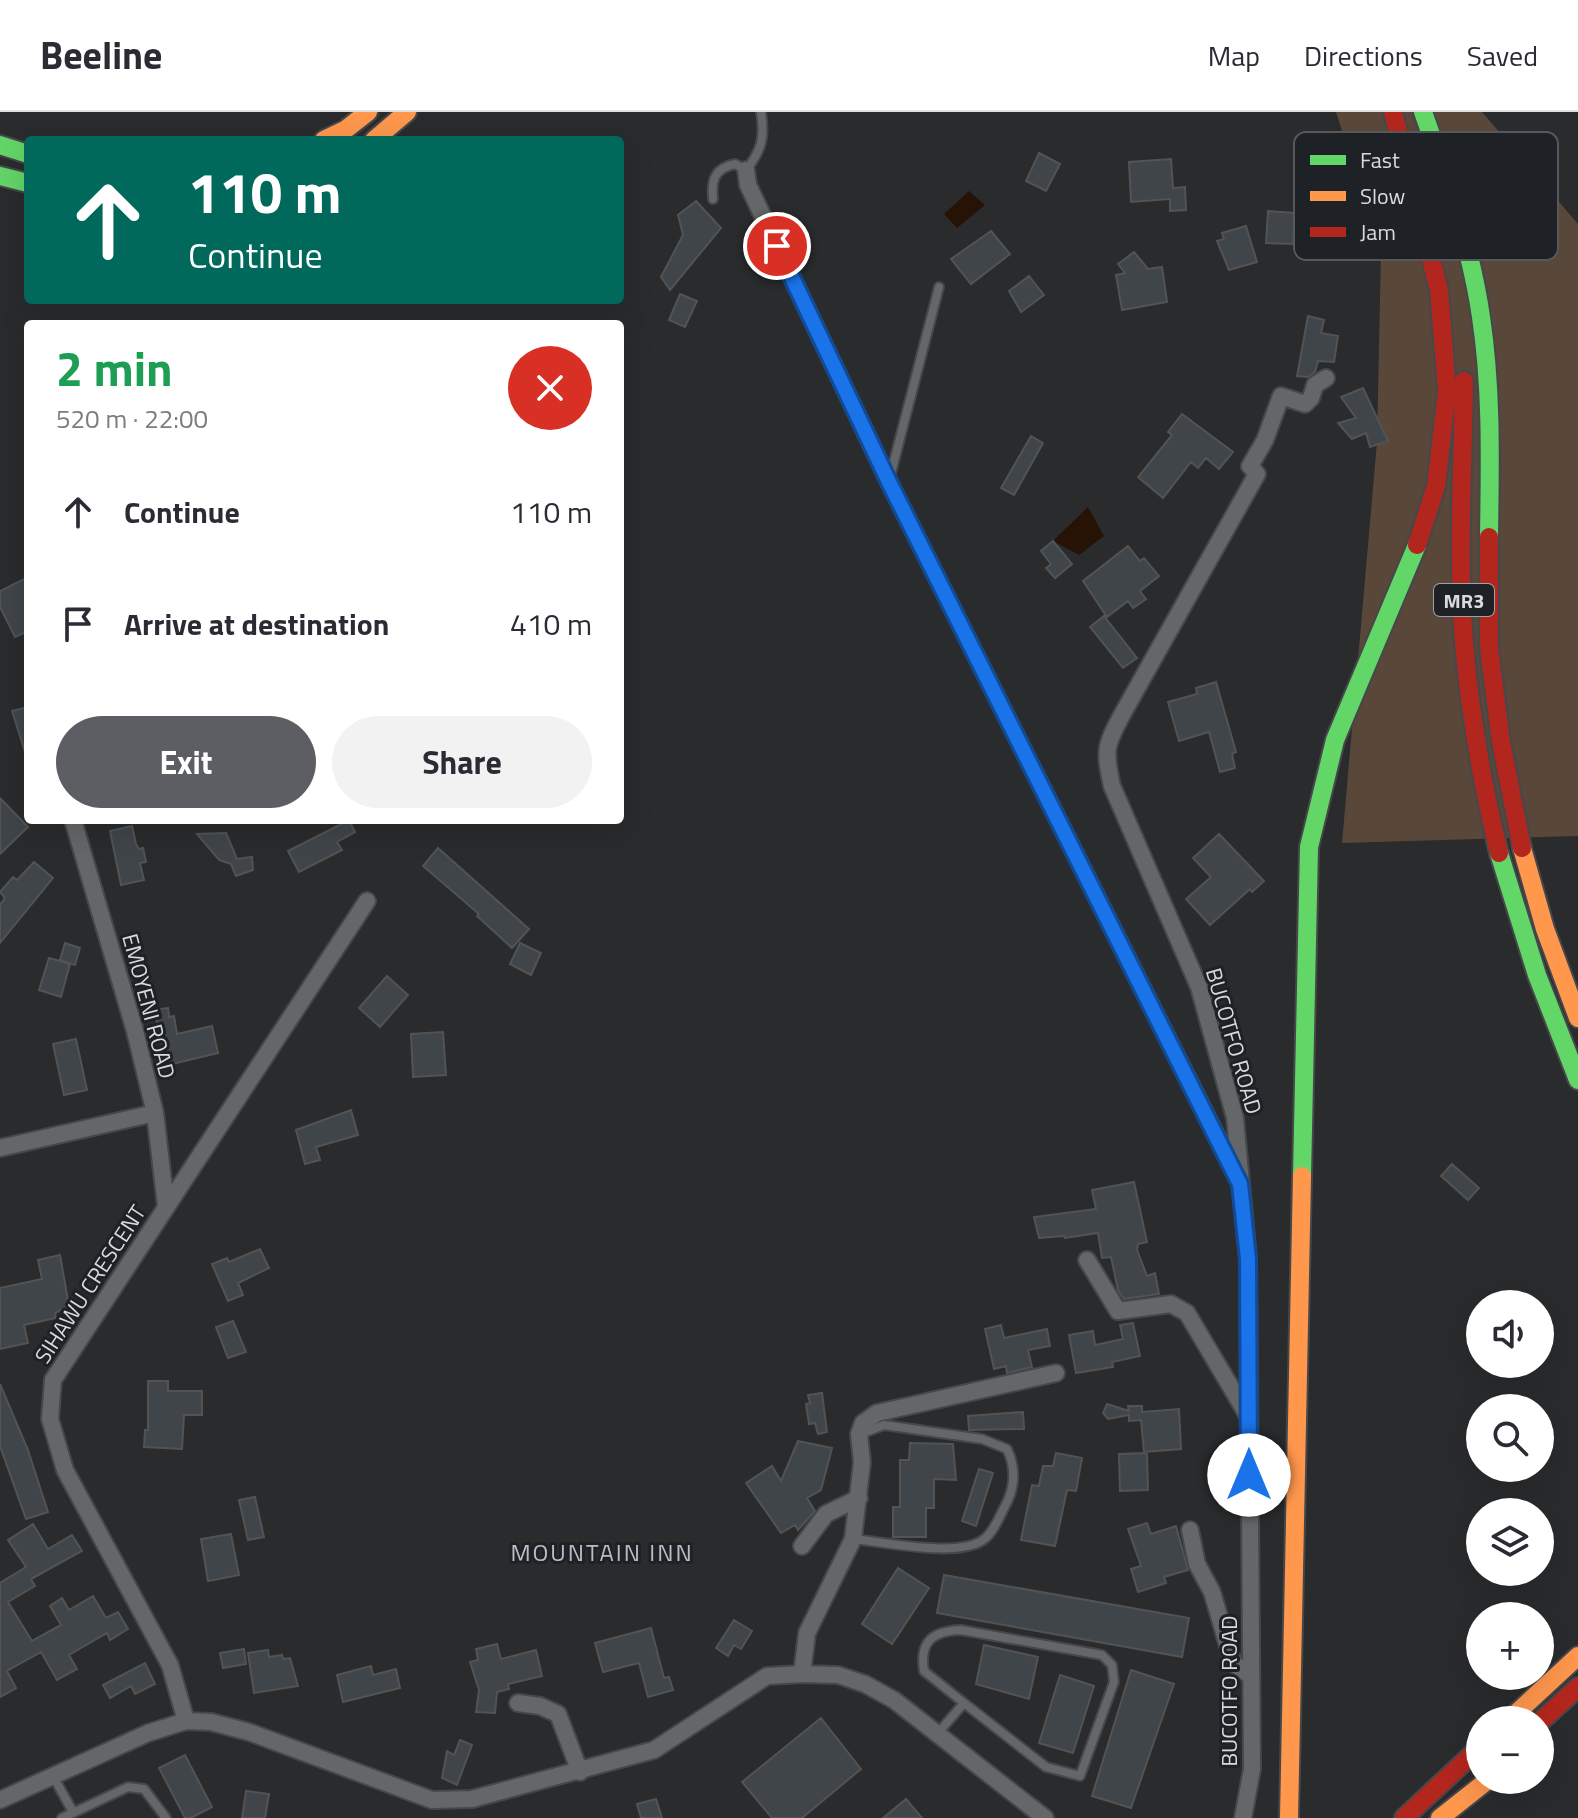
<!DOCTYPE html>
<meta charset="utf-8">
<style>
:root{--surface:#fff;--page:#f2f2f3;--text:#2b2b33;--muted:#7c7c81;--line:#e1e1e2;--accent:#5d5e64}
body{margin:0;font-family:"Titillium Web",sans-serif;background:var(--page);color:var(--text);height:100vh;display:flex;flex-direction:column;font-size:30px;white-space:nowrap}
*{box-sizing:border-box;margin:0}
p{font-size:26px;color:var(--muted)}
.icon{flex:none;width:44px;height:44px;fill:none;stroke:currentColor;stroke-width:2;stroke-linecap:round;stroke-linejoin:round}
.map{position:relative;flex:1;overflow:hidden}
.drawer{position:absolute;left:24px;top:208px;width:600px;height:504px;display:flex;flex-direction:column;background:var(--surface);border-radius:8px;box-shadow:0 8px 32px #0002}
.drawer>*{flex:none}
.guide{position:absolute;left:24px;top:24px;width:600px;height:168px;border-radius:8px;box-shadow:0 8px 32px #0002;background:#00695c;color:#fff;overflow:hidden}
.controls{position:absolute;left:1466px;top:1178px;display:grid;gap:16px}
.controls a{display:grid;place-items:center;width:88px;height:88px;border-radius:50%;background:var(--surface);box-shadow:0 8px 32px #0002;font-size:40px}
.pin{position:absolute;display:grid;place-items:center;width:68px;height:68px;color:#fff;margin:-34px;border:4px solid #fff;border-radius:50%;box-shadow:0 2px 8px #0007}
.me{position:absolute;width:88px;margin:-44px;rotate:0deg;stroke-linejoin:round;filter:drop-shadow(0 0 6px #0008)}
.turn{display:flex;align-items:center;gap:28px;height:168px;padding:0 32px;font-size:36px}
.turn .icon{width:104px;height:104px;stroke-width:2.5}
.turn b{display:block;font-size:56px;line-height:68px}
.round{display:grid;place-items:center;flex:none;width:84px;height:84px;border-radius:42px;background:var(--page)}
.headline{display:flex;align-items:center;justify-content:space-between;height:136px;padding:0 32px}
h1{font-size:48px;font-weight:700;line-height:60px;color:#1e9e55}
.action{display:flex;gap:16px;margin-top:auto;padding:16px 32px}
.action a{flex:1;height:92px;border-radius:48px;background:var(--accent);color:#fff;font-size:32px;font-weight:700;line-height:92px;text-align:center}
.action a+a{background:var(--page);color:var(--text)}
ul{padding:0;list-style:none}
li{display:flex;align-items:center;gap:24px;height:112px;padding:0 32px}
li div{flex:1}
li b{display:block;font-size:30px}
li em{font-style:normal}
header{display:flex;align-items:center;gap:48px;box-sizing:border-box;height:112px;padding:0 40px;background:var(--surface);border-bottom:2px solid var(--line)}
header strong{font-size:38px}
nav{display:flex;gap:44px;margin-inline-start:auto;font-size:28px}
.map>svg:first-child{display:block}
.green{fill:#59473a}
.water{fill:#261306}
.building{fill:#40454a;stroke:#515355;stroke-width:2}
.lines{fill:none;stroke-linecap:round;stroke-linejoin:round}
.lane-casing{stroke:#45474a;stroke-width:12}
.street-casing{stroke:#45474a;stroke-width:20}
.fast-casing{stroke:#45474a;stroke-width:22}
.slow-casing{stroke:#45474a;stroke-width:22}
.jam-casing{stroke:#45474a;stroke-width:22}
.lane{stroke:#646667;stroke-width:8}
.street{stroke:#646667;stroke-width:16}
.fast{stroke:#63d668;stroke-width:18}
.slow{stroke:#ff974d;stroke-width:18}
.jam{stroke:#b3261e;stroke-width:18}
.route-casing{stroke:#114b97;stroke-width:20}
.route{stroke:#1a73e8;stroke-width:14}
.labels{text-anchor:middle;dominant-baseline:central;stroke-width:6;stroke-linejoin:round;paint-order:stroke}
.shield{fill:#1e2125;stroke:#a0a2a6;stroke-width:2}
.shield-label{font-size:20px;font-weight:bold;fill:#d8dadd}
.street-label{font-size:22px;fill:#d8dadd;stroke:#1e2125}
.neighbourhood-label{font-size:24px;letter-spacing:2px;fill:#babec3;stroke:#1e2125}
.key{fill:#1e2125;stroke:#56585c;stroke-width:2}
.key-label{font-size:22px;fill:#d8dadd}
</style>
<header>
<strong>Beeline</strong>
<nav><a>Map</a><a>Directions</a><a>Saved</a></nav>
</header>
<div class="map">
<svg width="1578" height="1706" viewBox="0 0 1578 1706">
<rect width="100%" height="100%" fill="#292b2d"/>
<path class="green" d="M1336 0H1482L1578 112V724L1342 731 1377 330 1381 141Z"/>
<path class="water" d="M969 79 985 93 957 116 944 102Z
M1088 395 1104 424 1079 443 1053 429Z"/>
<path class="building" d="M1039 41 1060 52 1046 79 1026 69Z
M1171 47 1173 76 1185 75 1186 98 1170 99V87L1131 90 1129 50Z
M696 89 721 116 670 178 661 165 683 123 678 103Z
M1268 99 1295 101 1293 132 1266 131Z
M1246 114 1257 150 1229 158 1217 129 1224 127 1222 121Z
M991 119 1010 142 971 172 951 147Z
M1134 140 1148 157 1162 155 1167 190 1122 198 1116 163 1125 161 1118 152Z
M1029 164 1044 183 1021 200 1009 179Z
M680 182 697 189 685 215 669 208Z
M1308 204 1324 208 1321 221 1338 224 1334 250 1318 249 1315 260 1308 265 1297 264Z
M1363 276 1388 329 1370 335 1366 321 1352 327 1338 311 1356 306 1341 285Z
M1182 302 1233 340 1219 357 1206 346 1198 356 1191 350 1163 386 1138 365 1172 323 1168 320Z
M1031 324 1043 331 1014 383 1001 376Z
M1053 429 1072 452 1055 466 1046 456 1051 452 1041 439Z
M1128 434 1140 449 1144 446 1159 464 1140 479 1146 487 1133 496 1128 489 1107 505 1083 469Z
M28 465V519L15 525 0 495V479Z
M1104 504 1137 546 1123 556 1090 515Z
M1216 570 1236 640 1232 642 1235 656 1220 660 1209 620 1179 629 1168 590 1197 582 1196 576Z
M28 595V640H25L12 599Z
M0 686 28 715 0 742Z
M349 708 355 720 337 730 342 738 299 760 288 739Z
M132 714 136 732 139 737 143 736 146 750 140 751 144 768 121 773 110 719Z
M226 721 237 747 252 745 253 758 236 764 231 752 219 748 197 722Z
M1219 722 1264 769 1252 780 1250 777 1210 813 1186 787 1211 765 1193 746Z
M438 736 529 817 512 836 477 804 479 802 423 754Z
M34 750 53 766 0 831V793L5 786 0 780 13 765 17 768Z
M65 831 80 836 75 853 60 848Z
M520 831 541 841 531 863 510 852Z
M49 846 70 852 61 885 39 878Z
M387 864 408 883 380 915 359 896Z
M168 896 169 905 174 904 177 922 212 914 218 941 168 953 154 898Z
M443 920 446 963 413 965 411 922Z
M76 927 87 978 64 983 53 932Z
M351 998 358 1023 316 1035 320 1048 305 1052 296 1018Z
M1452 1052 1479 1076 1468 1088 1441 1064Z
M1134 1070 1147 1130 1138 1132 1137 1138 1147 1164 1155 1161 1159 1182 1124 1187 1118 1178 1111 1145 1102 1146 1098 1121 1065 1126 1064 1124 1039 1126 1034 1105 1096 1097 1092 1078Z
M260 1137 269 1156 238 1171 243 1183 228 1189 212 1152 227 1146 229 1150Z
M60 1143 69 1194 55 1201 56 1206 24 1213 28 1231 0 1237V1176L42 1167 38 1148Z
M233 1209 246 1240 228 1246 216 1215Z
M1133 1211 1140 1244 1112 1250 1113 1255 1076 1261 1069 1223 1093 1219 1095 1233 1123 1227 1120 1213Z
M1001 1213 1004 1226 1047 1217 1050 1234 1028 1238 1032 1255 1007 1261 1006 1254 994 1257 985 1217Z
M148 1269H168V1279H202V1303H184L182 1337 144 1335 145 1318H148Z
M0 1272 28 1338 48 1400 26 1407 0 1334Z
M822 1281 827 1320 818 1322 815 1311 809 1312 806 1292 810 1291 808 1283Z
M1107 1292 1129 1299 1128 1294H1142V1300L1179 1297 1181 1337 1144 1340 1141 1308 1129 1309V1303L1108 1307 1103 1301Z
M1023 1300 1024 1317 969 1318 968 1304Z
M798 1329 832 1336 821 1378 807 1386 815 1399 798 1418 795 1413 781 1421 746 1371 772 1354 781 1369Z
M910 1331 953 1332 956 1368 934 1367V1396H926V1425H893V1395H900V1348H909Z
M1056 1341 1082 1346 1076 1379 1067 1378 1055 1434 1021 1428 1032 1373 1039 1374 1043 1354H1053Z
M1147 1341 1148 1378 1120 1379 1119 1342Z
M979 1357 993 1361 976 1414 962 1409Z
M255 1385 264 1425 248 1428 239 1388Z
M1147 1411 1151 1422 1176 1414 1188 1458 1164 1465 1166 1471 1138 1480 1131 1457 1141 1454 1128 1417Z
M33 1412 48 1437 72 1423 82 1439 31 1467 35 1474 8 1490 32 1529 61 1513 50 1494 62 1486 69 1498 93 1484 106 1506 118 1500 128 1517 110 1528 107 1521 69 1543 77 1557 57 1568 41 1540 7 1559 16 1576 0 1585V1471L26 1455 8 1428Z
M231 1422 239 1463 208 1469 201 1427Z
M898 1456 929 1476 892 1532 862 1512Z
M944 1463 1189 1506 1182 1545 937 1501Z
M734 1508 752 1519 741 1537 734 1533 728 1544 716 1536Z
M651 1516 664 1566 669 1565 673 1578 648 1585 639 1551 603 1560 595 1531Z
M497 1532 501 1547 536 1538 542 1564 508 1572 509 1577 497 1580 495 1601 476 1600 479 1578 470 1550 478 1548 476 1537Z
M984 1533 1038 1545 1029 1587 976 1572Z
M244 1537 246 1552 223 1556 220 1541Z
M268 1538 269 1545 282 1543 283 1547 290 1546 298 1574 254 1581 248 1541Z
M145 1551 155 1572 135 1582 131 1574 110 1586 103 1573Z
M371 1554 373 1563 396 1557 400 1576 343 1590 337 1563Z
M1131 1558 1174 1572 1131 1696 1092 1684Z
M1060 1563 1094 1574 1073 1641 1039 1631Z
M821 1606 861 1657 802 1706H772L742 1670Z
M460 1628 472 1633 457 1673 442 1666 447 1639 454 1643Z
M185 1643 212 1695 191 1706H185L159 1656Z
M246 1679 269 1682 265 1706H242Z
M656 1687 662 1706H641L637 1692Z
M906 1687 922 1706H883Z"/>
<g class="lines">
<defs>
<path id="lane" d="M713 87C711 68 715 56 735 52L746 58C762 38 765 25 761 0
M890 365 939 175
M853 1427C885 1430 957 1446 983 1428 993 1421 999 1406 1004 1396 1015 1377 1017 1358 1007 1337L982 1327 884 1313 861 1322
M938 1621 964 1591 924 1559C919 1529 933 1519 961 1518L1102 1543 1112 1553 1114 1570 1080 1664 1046 1655 964 1591
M53 1664 73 1700
M62 1706 128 1675 144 1677 166 1706"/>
<path id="street" d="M746 58 748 73 889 370 1236 1063
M73 708 135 919 155 1001 166 1094
M0 1036 155 1001
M1087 1148 1118 1199 1171 1192 1187 1201 1248 1304
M1190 1418 1197 1452 1212 1480 1233 1551 1251 1564
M802 1434 826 1402 859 1386
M802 1562 807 1521 853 1427 862 1350 859 1322 863 1311 877 1301 1056 1261
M518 1591 540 1594 558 1602 580 1660
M186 1609 170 1553 65 1358 50 1307 53 1268 367 789
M0 1688 148 1621 186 1609 211 1610 249 1620 432 1688 472 1687 654 1638 767 1564 802 1562 838 1563 865 1572 894 1588 1045 1706
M1243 1706 1252 1657 1248 1147 1235 1006 1199 875 1112 674C1104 638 1105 634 1123 601L1257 362 1250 354 1265 328 1281 284 1305 292 1311 286 1315 273 1326 266"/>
<path id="fast" d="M1423 0C1447 67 1471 135 1481 205 1492 278 1490 351 1489 425
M0 33 28 42
M0 64 28 71
M1499 741 1537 863 1578 968
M1302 1064 1309 735 1335 628 1417 433"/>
<path id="slow" d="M324 28 345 18 368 0
M374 28 407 0
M1522 736 1545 817 1578 906
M1509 1608 1578 1544
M1289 1706 1302 1064
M1440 1706 1488 1668"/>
<path id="jam" d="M1393 0 1439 178 1447 279 1436 374 1417 433
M1464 269C1463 356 1457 444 1464 531 1470 602 1482 671 1499 741
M1489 425V536L1501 630 1522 736
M1540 1610 1578 1575
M1404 1706 1480 1635"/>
</defs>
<use href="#lane" class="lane-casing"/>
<use href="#street" class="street-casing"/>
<use href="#fast" class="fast-casing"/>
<use href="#slow" class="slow-casing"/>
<use href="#jam" class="jam-casing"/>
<use href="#lane" class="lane"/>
<use href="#street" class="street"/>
<use href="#fast" class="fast"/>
<use href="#slow" class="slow"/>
<use href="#jam" class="jam"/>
</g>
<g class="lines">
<defs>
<path id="route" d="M777 134 889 370 1240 1072 1248 1147 1249 1363"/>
</defs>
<use href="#route" class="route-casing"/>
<use href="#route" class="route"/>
</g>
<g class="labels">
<rect class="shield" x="1434" y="472" width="60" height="32" rx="6"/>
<g class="shield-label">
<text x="1464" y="488">MR3</text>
</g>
<g class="street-label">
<text transform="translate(149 894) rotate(75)">EMOYENI ROAD</text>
<text transform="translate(1234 929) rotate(74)">BUCOTFO ROAD</text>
<text transform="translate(90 1172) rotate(-57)">SIHAWU CRESCENT</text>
<text transform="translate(1229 1579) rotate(-90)">BUCOTFO ROAD</text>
</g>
<g class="neighbourhood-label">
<text x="602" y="1440">MOUNTAIN INN</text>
</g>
</g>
<rect x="1294" y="20" width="264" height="128" rx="12" class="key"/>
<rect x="1310" y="43" width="36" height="10" fill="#63d668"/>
<rect x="1310" y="79" width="36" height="10" fill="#ff974d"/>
<rect x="1310" y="115" width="36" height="10" fill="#b3261e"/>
<g class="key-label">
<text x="1360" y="56">Fast</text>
<text x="1360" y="92">Slow</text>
<text x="1360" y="128">Jam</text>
</g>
</svg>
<div class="controls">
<a><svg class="icon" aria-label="sound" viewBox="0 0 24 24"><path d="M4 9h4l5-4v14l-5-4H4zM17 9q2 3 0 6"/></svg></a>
<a><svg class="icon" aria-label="search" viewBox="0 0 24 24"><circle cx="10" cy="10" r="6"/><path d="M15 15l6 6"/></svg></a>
<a><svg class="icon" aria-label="layers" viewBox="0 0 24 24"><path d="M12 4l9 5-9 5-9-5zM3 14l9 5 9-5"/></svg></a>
<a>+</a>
<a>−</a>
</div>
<div class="pin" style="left:777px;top:134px;background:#d93025"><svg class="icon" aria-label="arrive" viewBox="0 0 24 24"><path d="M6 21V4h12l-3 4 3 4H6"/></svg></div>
<svg class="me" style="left:1249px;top:1363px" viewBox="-20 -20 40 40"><circle r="19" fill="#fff"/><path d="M0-13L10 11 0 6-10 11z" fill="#1a73e8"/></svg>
<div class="guide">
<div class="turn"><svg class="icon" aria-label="ahead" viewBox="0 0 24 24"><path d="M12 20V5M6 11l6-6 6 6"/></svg><div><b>110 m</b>Continue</div></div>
</div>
<section class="drawer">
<div class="headline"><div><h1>2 min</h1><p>520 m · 22:00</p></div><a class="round" style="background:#d93025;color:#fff"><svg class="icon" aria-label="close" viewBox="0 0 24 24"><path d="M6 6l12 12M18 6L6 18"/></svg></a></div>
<ul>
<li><svg class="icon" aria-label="ahead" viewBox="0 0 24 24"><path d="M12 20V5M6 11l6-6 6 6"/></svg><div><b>Continue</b></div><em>110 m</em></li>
<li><svg class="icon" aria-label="arrive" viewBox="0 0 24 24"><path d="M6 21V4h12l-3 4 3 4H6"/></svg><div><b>Arrive at destination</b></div><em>410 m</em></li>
</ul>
<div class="action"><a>Exit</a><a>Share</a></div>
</section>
</div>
